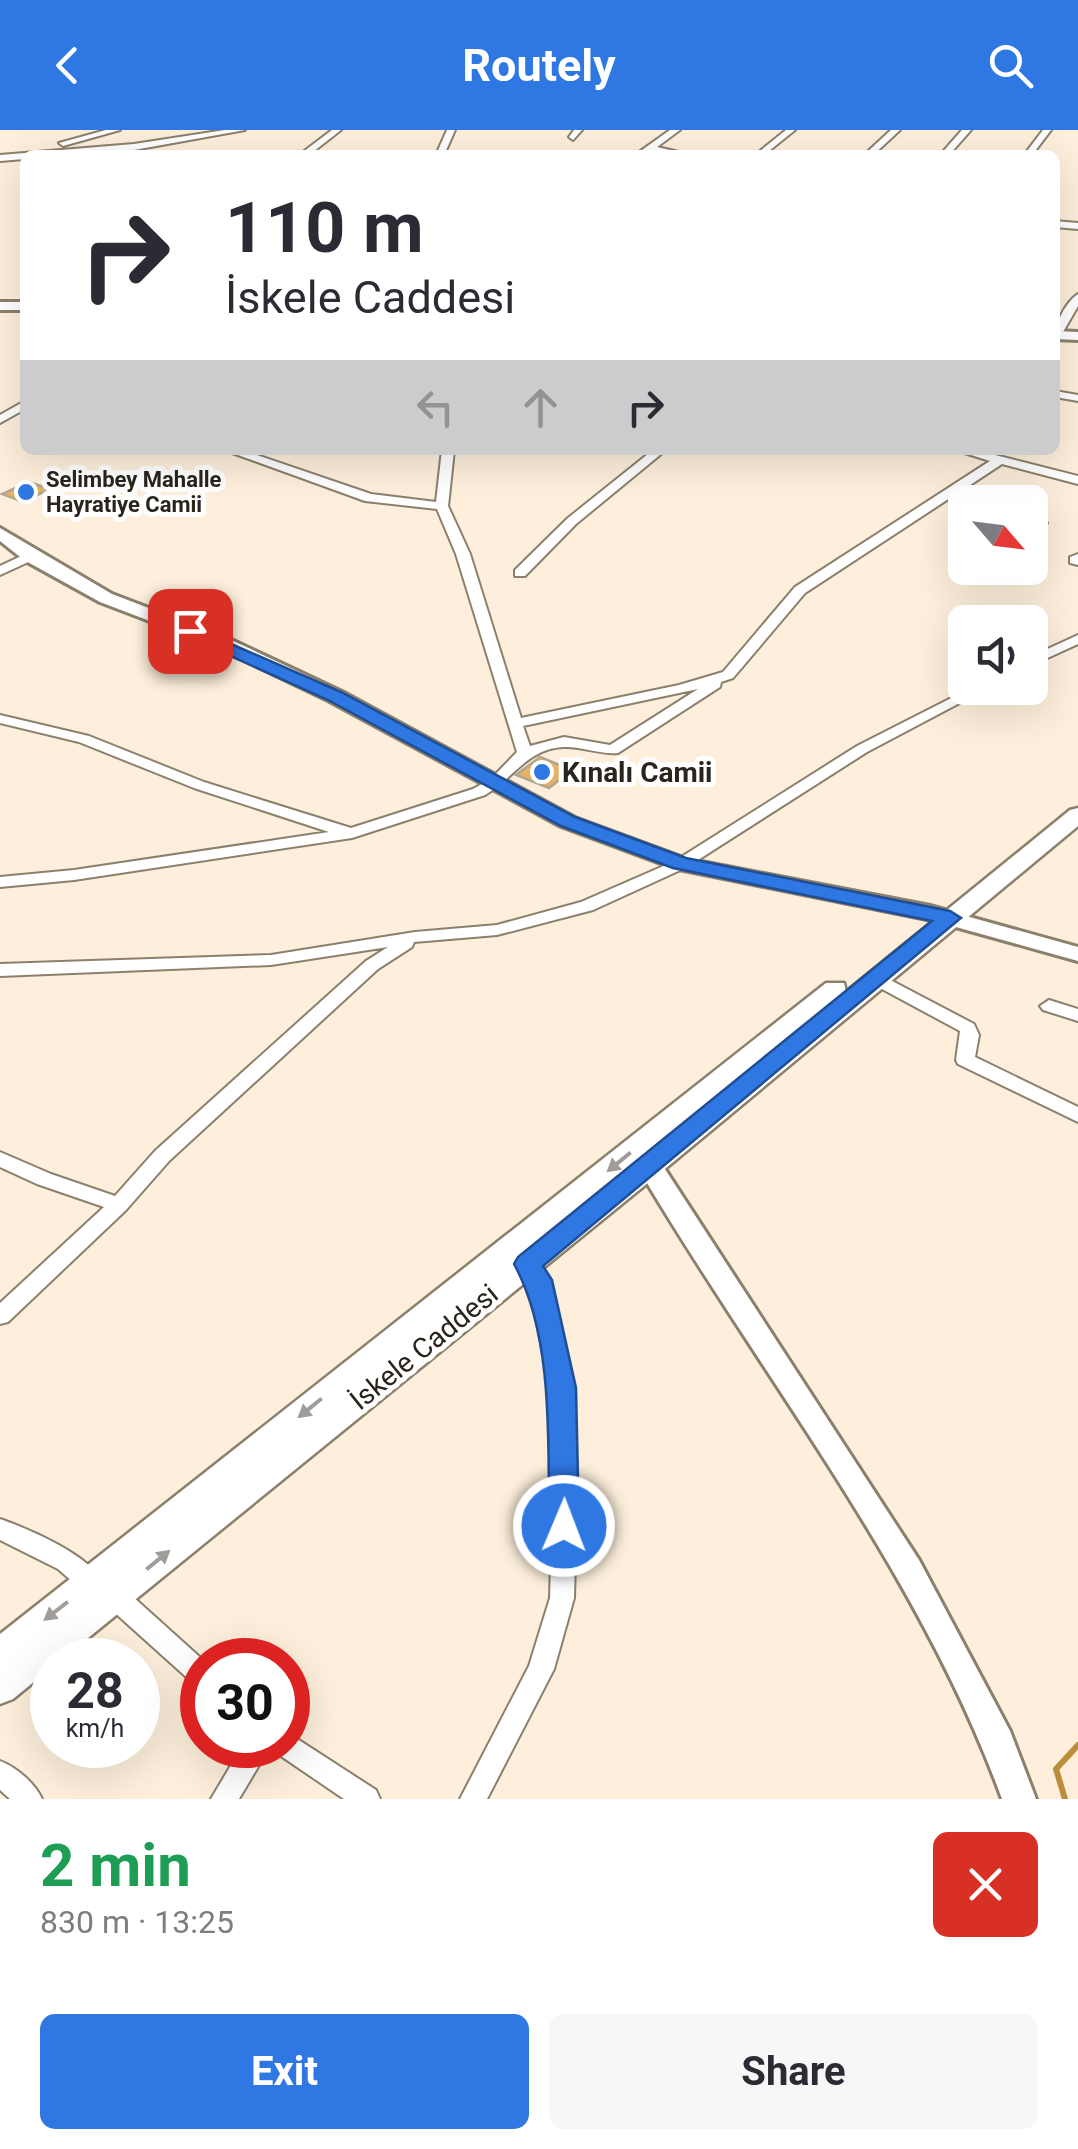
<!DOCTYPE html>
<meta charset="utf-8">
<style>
:root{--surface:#fff;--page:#f7f7f7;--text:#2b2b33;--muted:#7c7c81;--accent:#2f78e4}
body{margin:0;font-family:Roboto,sans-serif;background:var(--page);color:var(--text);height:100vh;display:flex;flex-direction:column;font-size:38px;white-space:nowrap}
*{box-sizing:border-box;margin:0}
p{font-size:32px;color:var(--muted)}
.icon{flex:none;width:55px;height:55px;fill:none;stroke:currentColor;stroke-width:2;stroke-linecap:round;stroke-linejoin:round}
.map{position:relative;height:1669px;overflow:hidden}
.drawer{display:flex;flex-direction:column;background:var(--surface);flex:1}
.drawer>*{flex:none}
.banner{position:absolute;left:20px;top:20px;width:1040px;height:305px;border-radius:15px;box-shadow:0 10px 40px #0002;background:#fff;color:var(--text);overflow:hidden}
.needle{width:65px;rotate:118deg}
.controls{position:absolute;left:948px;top:355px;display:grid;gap:20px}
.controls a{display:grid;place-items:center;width:100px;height:100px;border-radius:15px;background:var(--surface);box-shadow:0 10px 40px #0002;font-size:50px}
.speed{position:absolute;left:30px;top:1508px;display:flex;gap:20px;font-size:50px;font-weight:700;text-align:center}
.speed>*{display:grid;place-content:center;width:130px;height:130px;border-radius:50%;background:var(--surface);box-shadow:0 10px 40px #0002;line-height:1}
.speed small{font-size:25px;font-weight:400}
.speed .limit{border:15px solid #d22;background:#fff;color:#111}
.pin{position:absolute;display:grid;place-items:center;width:85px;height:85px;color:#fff;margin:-42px;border-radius:20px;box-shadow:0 5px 15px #0006}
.me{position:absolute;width:110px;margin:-55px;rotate:1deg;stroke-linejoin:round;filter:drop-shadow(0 0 8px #0008)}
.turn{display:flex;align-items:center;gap:35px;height:210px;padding:0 40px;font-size:45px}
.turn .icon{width:130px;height:130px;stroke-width:2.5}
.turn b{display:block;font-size:70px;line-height:85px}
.lanes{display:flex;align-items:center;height:95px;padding:0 40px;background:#0003;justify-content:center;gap:50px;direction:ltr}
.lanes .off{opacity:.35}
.round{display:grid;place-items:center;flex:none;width:105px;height:105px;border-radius:15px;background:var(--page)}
.overview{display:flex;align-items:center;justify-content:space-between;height:170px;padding:0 40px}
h1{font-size:60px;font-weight:700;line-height:75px;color:#1e9e55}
.primary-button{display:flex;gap:20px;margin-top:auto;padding:20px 40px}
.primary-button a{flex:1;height:115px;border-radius:15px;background:var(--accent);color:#fff;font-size:40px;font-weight:700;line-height:115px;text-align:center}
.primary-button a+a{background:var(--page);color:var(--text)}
header{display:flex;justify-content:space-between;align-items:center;height:130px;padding:0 40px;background:var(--accent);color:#fff;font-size:45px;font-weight:700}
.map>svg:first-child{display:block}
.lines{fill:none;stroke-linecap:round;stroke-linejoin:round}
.stream{stroke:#bc8e3c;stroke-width:6}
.building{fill:#e4b464;stroke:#b2a592;stroke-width:2.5}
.street-casing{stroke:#8c806d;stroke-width:4}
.secondary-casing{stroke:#8c806d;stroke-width:6}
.primary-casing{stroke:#8c806d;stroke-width:5}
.street{fill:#fff;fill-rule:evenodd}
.secondary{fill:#fff;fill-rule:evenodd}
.primary{fill:#fff;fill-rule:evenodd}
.oneway{fill:#9f9c99}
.route{fill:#2f78e4;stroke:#1f4e94;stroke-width:2.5}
.poi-dot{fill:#2f78e4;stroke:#fff;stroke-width:4}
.labels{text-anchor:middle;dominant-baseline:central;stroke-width:10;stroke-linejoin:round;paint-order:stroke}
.far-poi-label{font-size:22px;font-weight:bold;fill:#29241c;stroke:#fff;text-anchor:start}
.poi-label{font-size:28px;font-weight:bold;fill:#29241c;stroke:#fff;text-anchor:start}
.street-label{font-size:28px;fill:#29241c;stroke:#fff}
</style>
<header><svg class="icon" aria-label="back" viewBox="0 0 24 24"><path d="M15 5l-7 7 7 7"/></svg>Routely<svg class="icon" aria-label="search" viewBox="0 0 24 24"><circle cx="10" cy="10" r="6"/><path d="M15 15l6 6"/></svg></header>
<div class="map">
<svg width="1078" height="1669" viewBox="0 0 1078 1669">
<rect width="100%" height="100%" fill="#fdefdb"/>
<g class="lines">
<path class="stream" d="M1065 1669 1056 1639 1078 1615"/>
</g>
<path class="building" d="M29 352 50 359 23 372 2 364Z
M540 627 572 640 549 658 516 645Z"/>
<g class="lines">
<defs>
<path id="street" d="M106 0H120L63 16 59 13Z
M225 0H245L134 20 25 25V29L0 31V25L134 14Z
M332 0H341L309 25H299Z
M447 0H455L444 25H436Z
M574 0H582L573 10 569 7Z
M670 0H680L657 17 692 25 651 21 645 25H635Z
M786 0H795L764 25H755Z
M891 0H900L873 25H864Z
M962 0H971L949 25H940Z
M1043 0H1051L1032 25H1024Z
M1055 91 1078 93V99L1055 97Z
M1078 164V176L1060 207 1055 208C1055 193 1066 172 1078 164Z
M1055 261 1078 265V271L1055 267Z
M25 271V279L0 293V285Z
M224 320H242L371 364 436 372 442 320H454L448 376 470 424 521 588 679 555 723 542 795 457 990 331 955 320H975L1078 346V354L1002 334 961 361 986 369 988 372H971L953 366 805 463 733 548 721 552 720 557 618 623C600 625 582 616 563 617 527 619 514 648 485 665L352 708 74 750 0 757V747L74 740 329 702 194 658 79 612 0 593V585L89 606 204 652 351 698 473 659 491 649 517 622 456 424 437 379 365 371ZM698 559 610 615 564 607 530 616 523 596Z
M653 320H666L576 394 525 446H515V440L568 388Z
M1030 385 1047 393 1041 397 1030 393Z
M30 422 37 426 35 429 0 445V436Z
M1078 424V435L1070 433V427Z
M1078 505V514L1030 536V527Z
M971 558H988L867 622 687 737 593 780 497 805 414 812 412 817 378 839 169 1031 126 1080 8 1192 0 1194V1173L104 1077 37 1054 0 1037V1022L51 1044 115 1066 155 1021 366 831 388 817 271 835 0 846V834L271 825 415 802 497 795 581 772 675 731 857 616Z
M875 842 974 894 979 905 975 927 1078 977V992L958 934 956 930 960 901 869 852 866 848Z
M1049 870 1078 879V891L1043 880 1040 876Z
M528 1126 535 1129 548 1150 573 1259 577 1360 574 1468 554 1539 487 1669H460L529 1536 550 1468 553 1360 551 1259 528 1151 518 1134 521 1129Z
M0 1389C29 1399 90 1425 103 1453L100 1460 91 1464 82 1460 58 1439 0 1410Z
M113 1454 122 1457 203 1530 202 1556 193 1553 104 1473 101 1465 104 1457Z
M288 1603 376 1660 380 1669H344L278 1624 274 1615H288Z
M243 1615H271L239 1669H211Z
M0 1631C16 1637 35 1653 42 1669H10L0 1660Z"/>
<path id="secondary" d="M0 172H25V180H0Z
M1055 201 1078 202V210L1055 209Z
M0 398 112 464 227 508 342 562 575 688 686 729 930 776 1078 817V831L927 789 674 738 561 696 328 570 215 516 100 472 24 430 0 411Z
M650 1027 659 1030 919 1430 1010 1601 1036 1669H1002C919 1440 760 1245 637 1036L641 1030Z"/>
<path id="primary" d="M1078 678V696L660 1043 61 1530H52V1537L13 1569 0 1574V1504L826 853H844L846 862 1070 680Z"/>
</defs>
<use href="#street" class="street-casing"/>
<use href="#secondary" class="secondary-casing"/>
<use href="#primary" class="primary-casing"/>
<use href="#street" class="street"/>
<use href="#secondary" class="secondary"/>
<use href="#primary" class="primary"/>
</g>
<defs><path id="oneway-solid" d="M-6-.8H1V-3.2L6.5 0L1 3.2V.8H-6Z" transform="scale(2.5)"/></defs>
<g class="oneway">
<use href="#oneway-solid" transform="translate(619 1032) rotate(141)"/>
<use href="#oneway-solid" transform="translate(310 1278) rotate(141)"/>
<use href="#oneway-solid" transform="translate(158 1430) rotate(-39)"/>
<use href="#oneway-solid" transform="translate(56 1481) rotate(142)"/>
</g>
<path class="route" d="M190 496 341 562 575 687 686 728 950 781 961 788 543 1136 552 1150 576 1258 579 1396 575 1405 564 1409 553 1405 549 1396C548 1315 554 1206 514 1134L518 1127 932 791 673 738 561 696 328 570 184 505V497Z"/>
<g class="poi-dot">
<circle cx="26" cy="362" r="10"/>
<circle cx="542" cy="642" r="10"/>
</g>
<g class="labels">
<g class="far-poi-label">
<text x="46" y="349">Selimbey Mahalle<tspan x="46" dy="25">Hayratiye Camii</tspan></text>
</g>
<g class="poi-label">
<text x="562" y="642">Kınalı Camii</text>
</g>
<g class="street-label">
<text transform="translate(424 1217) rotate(-39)">İskele Caddesi</text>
</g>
</g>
</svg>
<div class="controls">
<a><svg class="needle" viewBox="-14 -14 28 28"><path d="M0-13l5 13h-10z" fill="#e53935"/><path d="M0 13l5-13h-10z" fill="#7c7c81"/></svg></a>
<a><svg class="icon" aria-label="sound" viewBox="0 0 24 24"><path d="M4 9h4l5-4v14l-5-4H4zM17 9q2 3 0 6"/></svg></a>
</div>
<div class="speed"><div>28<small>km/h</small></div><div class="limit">30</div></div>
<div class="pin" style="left:190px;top:501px;background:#d93025"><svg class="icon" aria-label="arrive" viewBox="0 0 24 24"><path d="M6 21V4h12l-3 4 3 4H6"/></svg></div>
<svg class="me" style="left:564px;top:1396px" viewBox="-20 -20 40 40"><circle r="17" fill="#2f78e4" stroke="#fff" stroke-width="3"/><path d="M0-11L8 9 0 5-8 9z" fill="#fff"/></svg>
<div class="banner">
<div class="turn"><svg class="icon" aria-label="right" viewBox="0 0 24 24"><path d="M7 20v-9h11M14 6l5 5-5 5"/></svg><div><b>110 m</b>İskele Caddesi</div></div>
<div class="lanes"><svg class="icon off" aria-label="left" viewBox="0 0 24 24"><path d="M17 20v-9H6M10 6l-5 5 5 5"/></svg><svg class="icon off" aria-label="ahead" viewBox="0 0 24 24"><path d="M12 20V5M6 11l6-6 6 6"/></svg><svg class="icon" aria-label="right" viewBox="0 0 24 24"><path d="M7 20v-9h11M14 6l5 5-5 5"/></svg></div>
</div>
</div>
<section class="drawer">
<div class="overview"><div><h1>2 min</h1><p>830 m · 13:25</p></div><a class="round" style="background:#d93025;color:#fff"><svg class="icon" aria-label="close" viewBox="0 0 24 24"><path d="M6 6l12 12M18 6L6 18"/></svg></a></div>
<div class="primary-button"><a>Exit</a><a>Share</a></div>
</section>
